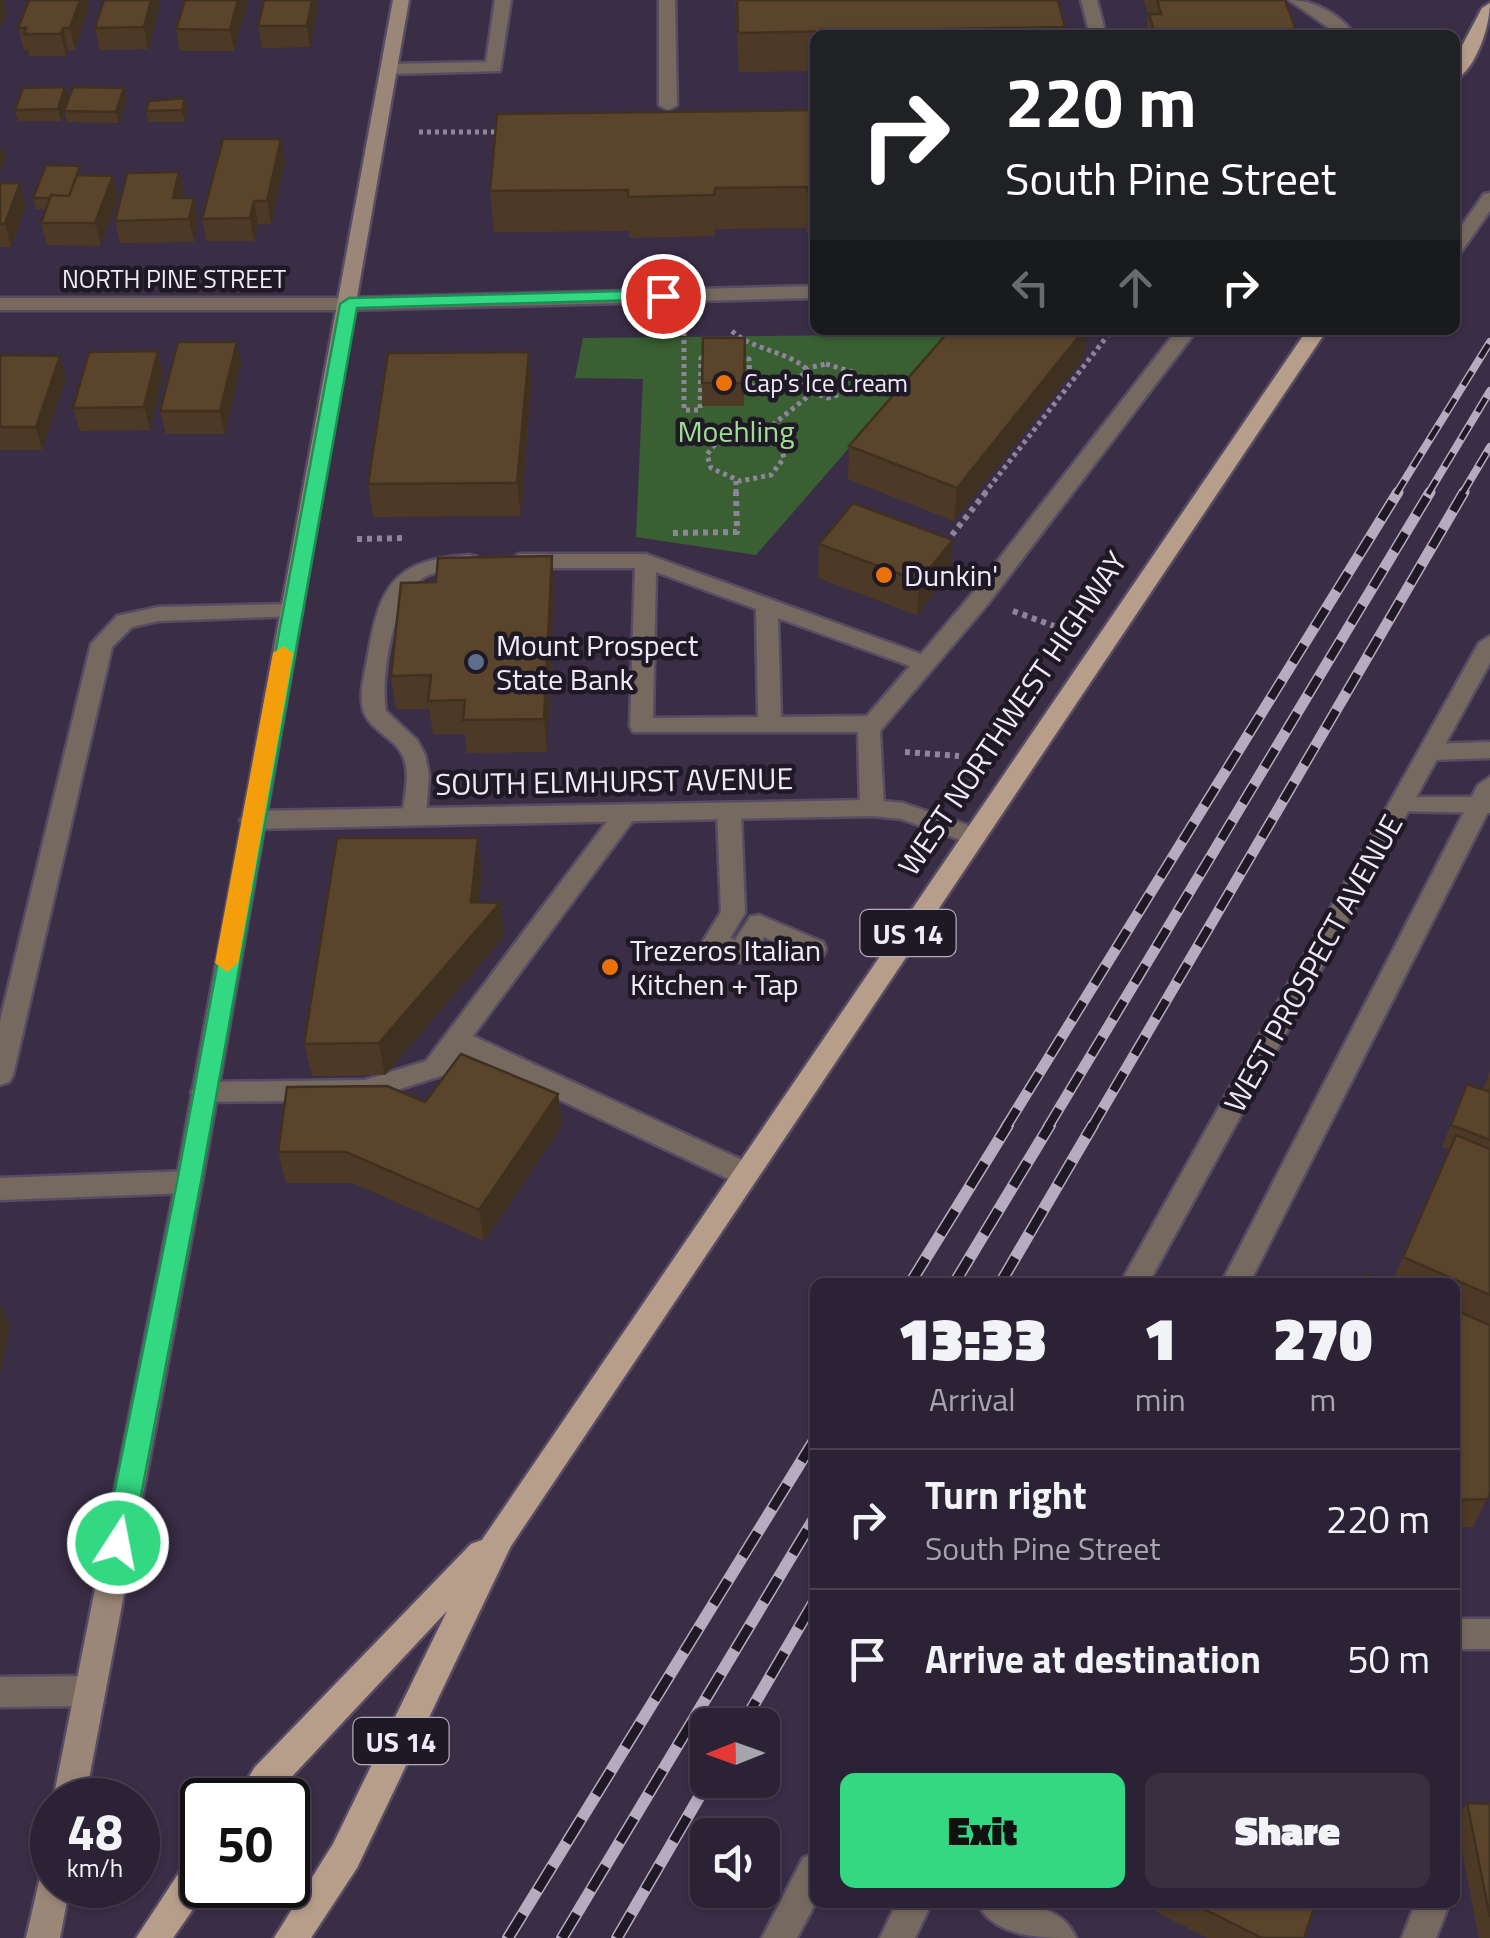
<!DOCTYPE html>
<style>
:root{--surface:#2c2235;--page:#382f41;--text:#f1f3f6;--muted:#a6a4ad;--line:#483f50;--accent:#32d882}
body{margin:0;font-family:"Titillium Web",sans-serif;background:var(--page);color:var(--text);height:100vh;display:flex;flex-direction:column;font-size:38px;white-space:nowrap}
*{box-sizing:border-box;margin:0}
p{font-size:32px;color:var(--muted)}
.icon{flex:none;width:55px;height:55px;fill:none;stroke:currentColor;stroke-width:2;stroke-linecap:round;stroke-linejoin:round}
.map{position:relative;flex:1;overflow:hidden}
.panel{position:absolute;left:810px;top:1278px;width:650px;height:630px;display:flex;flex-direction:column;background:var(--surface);border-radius:15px;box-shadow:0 2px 8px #0004,0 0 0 2px var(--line)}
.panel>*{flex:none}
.guide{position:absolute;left:810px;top:30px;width:650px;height:305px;border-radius:15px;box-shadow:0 2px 8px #0004,0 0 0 2px var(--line);background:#202124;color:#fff;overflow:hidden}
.needle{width:65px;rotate:269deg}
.buttons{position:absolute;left:690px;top:1708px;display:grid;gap:20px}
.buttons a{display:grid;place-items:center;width:90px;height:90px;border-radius:15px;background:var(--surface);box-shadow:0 2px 8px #0004,0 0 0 2px var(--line);font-size:50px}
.speed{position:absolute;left:30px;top:1778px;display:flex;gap:20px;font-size:50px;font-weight:700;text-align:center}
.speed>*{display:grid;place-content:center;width:130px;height:130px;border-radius:50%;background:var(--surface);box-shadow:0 2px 8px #0004,0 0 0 2px var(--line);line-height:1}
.speed small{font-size:25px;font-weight:400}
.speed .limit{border:5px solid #111;border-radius:15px;background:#fff;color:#111}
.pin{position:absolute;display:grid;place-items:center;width:85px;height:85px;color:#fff;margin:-42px;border:5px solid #fff;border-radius:50%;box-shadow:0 2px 10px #0007}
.me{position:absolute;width:110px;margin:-55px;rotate:11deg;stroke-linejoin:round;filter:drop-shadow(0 0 8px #0008)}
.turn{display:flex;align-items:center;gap:35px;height:210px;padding:0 30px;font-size:45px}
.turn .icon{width:130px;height:130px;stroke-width:2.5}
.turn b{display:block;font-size:70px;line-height:85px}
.lanes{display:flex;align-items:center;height:95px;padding:0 30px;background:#0003;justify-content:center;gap:50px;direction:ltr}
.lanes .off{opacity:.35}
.eta{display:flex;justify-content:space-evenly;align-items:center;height:170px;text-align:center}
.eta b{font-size:60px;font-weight:800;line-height:70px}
.button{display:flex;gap:20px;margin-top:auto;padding:20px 30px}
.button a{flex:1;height:115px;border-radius:15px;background:var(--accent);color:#111;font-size:40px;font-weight:800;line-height:115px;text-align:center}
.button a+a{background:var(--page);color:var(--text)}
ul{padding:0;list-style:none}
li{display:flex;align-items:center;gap:30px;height:140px;padding:0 30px;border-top:2px solid var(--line)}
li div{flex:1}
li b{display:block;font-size:38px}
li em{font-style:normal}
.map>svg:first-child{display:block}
.green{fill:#3a5f33}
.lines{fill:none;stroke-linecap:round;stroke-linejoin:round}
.service-casing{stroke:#574c64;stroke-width:5}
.minor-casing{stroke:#574c64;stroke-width:5}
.tertiary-casing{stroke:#574c64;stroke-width:5}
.secondary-casing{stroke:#574c64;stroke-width:5}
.primary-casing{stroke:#574c64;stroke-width:5}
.path-far1{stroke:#8f859b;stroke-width:5;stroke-dasharray:4 4;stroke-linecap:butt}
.path{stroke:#8f859b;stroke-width:6;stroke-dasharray:5 5;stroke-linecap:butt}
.service{fill:#766a60;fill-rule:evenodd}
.minor{fill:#766a60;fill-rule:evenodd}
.tertiary{fill:#766a60;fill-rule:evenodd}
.secondary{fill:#9a8778;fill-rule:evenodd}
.primary{fill:#b69e8a;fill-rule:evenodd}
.rail-far2-casing{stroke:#b5acc0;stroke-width:8}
.rail-far1-casing{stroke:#b5acc0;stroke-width:11}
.rail-casing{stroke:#b5acc0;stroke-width:12}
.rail-far2{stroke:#1e1925;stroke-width:5;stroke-dasharray:16;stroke-linecap:butt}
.rail-far1{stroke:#1e1925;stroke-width:8;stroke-dasharray:21;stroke-linecap:butt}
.rail{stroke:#1e1925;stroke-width:9;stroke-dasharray:28;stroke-linecap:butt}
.wall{fill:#4d3a26}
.shaded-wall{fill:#3f301f}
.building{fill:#5a442c;stroke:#3f301f;stroke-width:2.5}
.route{fill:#32d882;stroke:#208c54;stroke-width:2.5}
.slow{fill:#f59e0b}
.food-dot{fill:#e8710a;stroke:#1e1925;stroke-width:4}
.service-dot{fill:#5c6f8a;stroke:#1e1925;stroke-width:4}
.labels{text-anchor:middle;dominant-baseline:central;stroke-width:9;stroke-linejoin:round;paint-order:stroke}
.far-street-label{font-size:25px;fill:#f0e9fa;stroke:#1e1925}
.far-poi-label{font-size:25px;fill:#f0e9fa;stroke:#1e1925;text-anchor:start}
.shield{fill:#1e1925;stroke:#b1abba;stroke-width:2.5}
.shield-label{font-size:28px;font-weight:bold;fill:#f0e9fa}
.park-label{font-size:30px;fill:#9fdd93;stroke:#1e1925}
.poi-label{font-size:30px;fill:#f0e9fa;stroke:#1e1925;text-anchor:start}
.street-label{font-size:30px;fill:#f0e9fa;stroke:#1e1925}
</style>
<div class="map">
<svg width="1490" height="1938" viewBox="0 0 1490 1938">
<rect width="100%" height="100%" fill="#3a2e47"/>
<path class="green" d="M948 334 756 555 636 537 643 379 575 378 583 338Z"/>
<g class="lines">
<defs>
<path id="service" d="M495 0H511L500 71 389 74 381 69 389 64 486 62Z
M659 0H675L677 105 668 110 659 105Z
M1081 0H1097L1106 35H1090Z
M1289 0C1314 0 1340 14 1355 35H1339Z
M1490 193V211L1461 252 1455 254V235L1484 194Z
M1177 330H1197L987 605 880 731 884 808 880 814 872 816 860 808 858 732H633L630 726 635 568H519L508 561 519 554H646L921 654 971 595ZM656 572 756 609 758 717 653 718ZM778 618 910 666 867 716 781 717Z
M469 555 477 557 480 562 477 567C458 572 439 568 423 578 393 595 380 679 386 711L417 740 425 755 429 774 426 817 414 826 402 817C404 798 411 774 403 756 394 736 369 731 363 709 359 692 365 673 368 655 380 585 394 560 469 555Z
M291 604 302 611 299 616 158 621 132 627 112 647 13 1075 9 1082 0 1085V1021L91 644 117 616 158 607Z
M729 803 741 811 745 913 730 938 735 940 750 917 759 915 823 942 826 949 823 956H805L764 937 748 960 739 962 706 948 703 941 721 912 717 811Z
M626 804 634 807 638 813 634 819 473 1036 755 1166 758 1174 755 1182 745 1185 735 1182 460 1053 444 1075 365 1100 204 1102 195 1099 191 1092 195 1085 204 1082 365 1080 426 1061 618 807Z
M977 1902C1011 1902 1061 1901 1076 1938 1043 1938 993 1938 977 1902Z
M1416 1902H1450L1436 1938H1402Z"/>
<path id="minor" d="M815 286V298L349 310H0V298H349Z
M1490 742V758L1431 760 1420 752 1431 744Z
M1402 797H1490V813L1394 811 1390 805Z
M872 800 903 803 982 830 986 836 974 845 901 819 872 816 252 829 240 820 252 811Z
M189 1171 199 1174 202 1182 199 1190 189 1193 0 1200V1178Z
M1455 1619H1490V1649H1455Z
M89 1676 100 1680 105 1691 100 1702 89 1706 0 1707V1677Z"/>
<path id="tertiary" d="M1490 636V663L1149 1282H1121L1479 643Z
M1490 777V808L1250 1282H1222L1478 785Z
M815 1853 816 1902 797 1938H762L803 1858Z
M897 1902H932L915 1938H880Z"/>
<path id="secondary" d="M393 0H409L202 1182 85 1800H53L176 1182Z
M52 1868V1885H70L60 1938H26L41 1873Z"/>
<path id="primary" d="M1490 3C1490 26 1476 69 1455 80V59L1482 8Z
M1307 330H1327L511 1546 357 1868 311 1938H274L333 1844 447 1611 270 1800H234L255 1767 471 1544 482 1540Z
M202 1851V1885H210L173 1938H136L190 1856Z"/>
</defs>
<use href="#service" class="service-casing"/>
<use href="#minor" class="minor-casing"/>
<use href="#tertiary" class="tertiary-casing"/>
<use href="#secondary" class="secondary-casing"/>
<use href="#primary" class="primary-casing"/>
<path class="path-far1" d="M419 132H500
M732 331C754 351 786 350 808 370
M684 332V410H700L701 358H708
M739 359H749L750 386 801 385
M826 364 853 372 857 383 854 390 828 398 805 390 802 375 812 367Z
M750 434C766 437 780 441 784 458L771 475 740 481 711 468 707 455C717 438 731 434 750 434Z
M760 435 811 394
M736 481V494
M984 494 1112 330"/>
<path class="path" d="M673 533 737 532 736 492
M952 535 986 492
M357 539 406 538
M1013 611 1054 626
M905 752 959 756"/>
<use href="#service" class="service"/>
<use href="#minor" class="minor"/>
<use href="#tertiary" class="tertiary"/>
<use href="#secondary" class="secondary"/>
<use href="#primary" class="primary"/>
<defs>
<path id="rail-far2" d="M1396 494 1490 342
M1428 494 1490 391
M1462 494 1490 447"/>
<path id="rail-far1" d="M1006 1127 1398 492
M1048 1127 1430 492
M1092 1127 1464 492"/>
<path id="rail" d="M911 1282 1008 1125
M955 1282 1050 1125
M1001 1282 1093 1125
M742 1725 815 1600
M508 1938 815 1439
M562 1938 815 1517
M617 1938 709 1780"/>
</defs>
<use href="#rail-far2" class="rail-far2-casing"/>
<use href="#rail-far1" class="rail-far1-casing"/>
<use href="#rail" class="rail-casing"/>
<use href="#rail-far2" class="rail-far2"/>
<use href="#rail-far1" class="rail-far1"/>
<use href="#rail" class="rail"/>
</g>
<path class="wall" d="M185 0H246L247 6 234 51H180L176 29Z
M735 0H1058L1065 27 1064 35H815V71L739 72Z
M1144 0H1285L1298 35H1146L1148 16Z
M318 6 310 47 262 48 258 26Z
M160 7 148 49 100 50 95 28Z
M89 8 75 50H68L66 56H29L28 50H24L18 28Z
M124 88 127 99 119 123 67 122 64 111 61 121H18L15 110 68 98 65 109Z
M185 98 187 109 185 122H149L146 111Z
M815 110V232H806V228L715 229V236L629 238V231L494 232 490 191Z
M285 162 271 224H258L254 241H207L202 219Z
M179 172 184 194 183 198H194L198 220 194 242 120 243 115 221Z
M83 175 113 176 118 198 101 246 47 245 41 223 46 209H36L33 198Z
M0 183 26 205 11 247H0Z
M745 338 744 406H702V383Z
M237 342 241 365 225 434H166L160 411Z
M529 352 531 385 521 516 373 517 368 484Z
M0 355 66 378 42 450H0Z
M1084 357 954 521 848 479 849 446Z
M163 374 150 430 80 431 73 408Z
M819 544 950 573 917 615 818 578Z
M552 556 554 589 547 752 467 753 465 734H433L429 709H396L391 676 436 582Z
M482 870 479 902 500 903 504 936 385 1075 312 1076 304 1044Z
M1490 1071V1493L1473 1527H1455V1282H1392L1450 1150 1442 1147 1467 1084 1483 1090Z
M558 1094 562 1126 484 1241 353 1183H286L278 1152Z
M1467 1803 1490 1804V1938H1479L1456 1820Z
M1137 1902H1316L1304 1938H1207Z"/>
<path class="shaded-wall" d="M0 0H4L7 12 0 28Z
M80 0H88L89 8 75 50 70 28Z
M151 0H159L160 7 148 49 144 27Z
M238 0H246L247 6 234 51 230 30Z
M312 0H317L318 6 310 47 307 26Z
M63 28 68 50 66 56 61 34Z
M65 87 68 98 61 121 58 109Z
M124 88 127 99 119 123 116 112Z
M185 98 187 109 185 122 182 110Z
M281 139 285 162 271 224 267 201Z
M3 145 6 157 0 172V153Z
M179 172 184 194 178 220 173 198Z
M113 176 118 198 101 246 95 223Z
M20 183 26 205 11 247 5 224Z
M194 198 198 220 194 242 189 219Z
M254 201 258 224 254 241 250 218Z
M1084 330H1088L1084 357 954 521 957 488Z
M237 342 241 365 225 434 220 411Z
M158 351 163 374 150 430 144 407Z
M529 352 531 385 521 516 517 483Z
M60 356 66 378 42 450 36 427Z
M953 540 950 573 917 615 919 581Z
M552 556 554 589 547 752 544 719Z
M478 838 482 870 476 931 500 903 504 936 385 1075 379 1043 471 902Z
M558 1094 562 1126 484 1241 479 1210Z
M0 1305 10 1326 0 1373Z"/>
<path class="building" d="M29 0H80L70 28H63L61 34H24L26 28H18Z
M104 0H151L144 27 95 28Z
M185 0H238L230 30 176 29Z
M264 0H312L307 26H258Z
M737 0H1058L1065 27 738 33Z
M1157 0H1285L1298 35H1155L1149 14H1161Z
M65 87 58 109 15 110 23 88Z
M73 87 124 88 116 112 64 111Z
M185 98 182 110 146 111 149 101Z
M815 110V191H807L808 187 715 188 714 195 628 197V190L490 191 497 114Z
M223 139H281L267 201H254L250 218 202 219Z
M46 165 80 166 69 196 51 195 50 198H33Z
M179 172 173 198H194L189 219 115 221 127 173Z
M77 175 113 176 95 223H41L51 195 69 196Z
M0 183H20L5 224H0Z
M950 330H1084L957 488 849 446Z
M703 338H745L744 383H702Z
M178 342H237L220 411H160Z
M158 351 144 407 73 408 89 352Z
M529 352 517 483 368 484 388 353Z
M0 355 60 356 36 427H0Z
M853 503 953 540 919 581 819 544Z
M552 556 544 719 463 720 465 700 428 701 431 675 391 676 401 583 436 582 438 558Z
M337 838H478L471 902 500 903 379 1043 304 1044Z
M461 1054 558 1094 479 1210 346 1152H278L287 1087 387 1086 425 1102Z
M1467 1084 1490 1092V1140L1451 1125Z
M1456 1135 1490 1149V1295L1403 1257Z
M1366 1274 1386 1282H1363Z
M1455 1310 1490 1325V1493L1488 1499 1455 1500Z
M1467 1803 1490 1804V1917Z
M1190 1902H1316L1304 1938H1262Z"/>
<path class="route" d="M663 290 672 296 669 299 357 308 201 1182 132 1543 127 1552 118 1556 108 1552 104 1543 177 1182 340 304 349 298Z"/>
<path class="slow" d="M283 646 293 653 238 963 227 972 215 963 273 653Z"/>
<g class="food-dot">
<circle cx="724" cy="383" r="10"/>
<circle cx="884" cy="575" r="10"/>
<circle cx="610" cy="967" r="10"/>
</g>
<circle class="service-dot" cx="476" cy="662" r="10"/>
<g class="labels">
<g class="far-street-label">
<text x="174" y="279">NORTH PINE STREET</text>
</g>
<g class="far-poi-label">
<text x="744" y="383">Cap's Ice Cream</text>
</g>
<g class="shield">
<rect x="860.5" y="910" width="95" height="46" rx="8"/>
<rect x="353.5" y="1718" width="95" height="46" rx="8"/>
</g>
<g class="shield-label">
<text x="908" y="933">US 14</text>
<text x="401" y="1741">US 14</text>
</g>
<g class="park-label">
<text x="736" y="431">Moehling</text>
</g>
<g class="poi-label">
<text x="904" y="575">Dunkin'</text>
<text x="496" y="645">Mount Prospect<tspan x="496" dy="34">State Bank</tspan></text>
<text x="630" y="950">Trezeros Italian<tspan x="630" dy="34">Kitchen + Tap</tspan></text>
</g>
<g class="street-label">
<text transform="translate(1012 713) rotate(-56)">WEST NORTHWEST HIGHWAY</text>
<text transform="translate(614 781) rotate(-1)">SOUTH ELMHURST AVENUE</text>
<text transform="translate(1313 963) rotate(-61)">WEST PROSPECT AVENUE</text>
</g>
</g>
</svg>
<div class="buttons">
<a><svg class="needle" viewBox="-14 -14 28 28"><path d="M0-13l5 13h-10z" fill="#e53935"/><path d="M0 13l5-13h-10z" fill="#a6a4ad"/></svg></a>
<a><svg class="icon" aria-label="sound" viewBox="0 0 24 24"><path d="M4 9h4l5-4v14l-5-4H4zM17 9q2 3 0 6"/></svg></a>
</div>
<div class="speed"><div>48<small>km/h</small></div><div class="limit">50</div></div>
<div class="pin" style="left:663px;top:296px;background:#d93025"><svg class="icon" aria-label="arrive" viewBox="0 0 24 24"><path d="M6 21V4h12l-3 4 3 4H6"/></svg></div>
<svg class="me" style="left:118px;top:1543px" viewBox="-20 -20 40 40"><circle r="17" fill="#32d882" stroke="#fff" stroke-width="3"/><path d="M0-11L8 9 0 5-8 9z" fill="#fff"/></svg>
<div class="guide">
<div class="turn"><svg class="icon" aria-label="right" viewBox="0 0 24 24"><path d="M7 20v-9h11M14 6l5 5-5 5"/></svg><div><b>220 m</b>South Pine Street</div></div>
<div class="lanes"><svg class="icon off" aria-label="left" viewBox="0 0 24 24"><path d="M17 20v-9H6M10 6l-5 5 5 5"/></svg><svg class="icon off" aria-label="ahead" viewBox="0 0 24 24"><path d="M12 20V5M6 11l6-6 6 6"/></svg><svg class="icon" aria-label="right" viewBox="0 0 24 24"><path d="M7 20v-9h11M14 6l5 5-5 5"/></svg></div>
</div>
<section class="panel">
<div class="eta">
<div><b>13:33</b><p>Arrival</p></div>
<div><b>1</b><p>min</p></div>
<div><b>270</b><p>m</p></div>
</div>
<ul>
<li><svg class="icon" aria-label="right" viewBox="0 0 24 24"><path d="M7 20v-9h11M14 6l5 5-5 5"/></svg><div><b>Turn right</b><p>South Pine Street</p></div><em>220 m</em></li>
<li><svg class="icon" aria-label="arrive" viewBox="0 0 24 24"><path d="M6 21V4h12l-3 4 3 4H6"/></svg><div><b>Arrive at destination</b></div><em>50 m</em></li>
</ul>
<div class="button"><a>Exit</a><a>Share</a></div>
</section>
</div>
